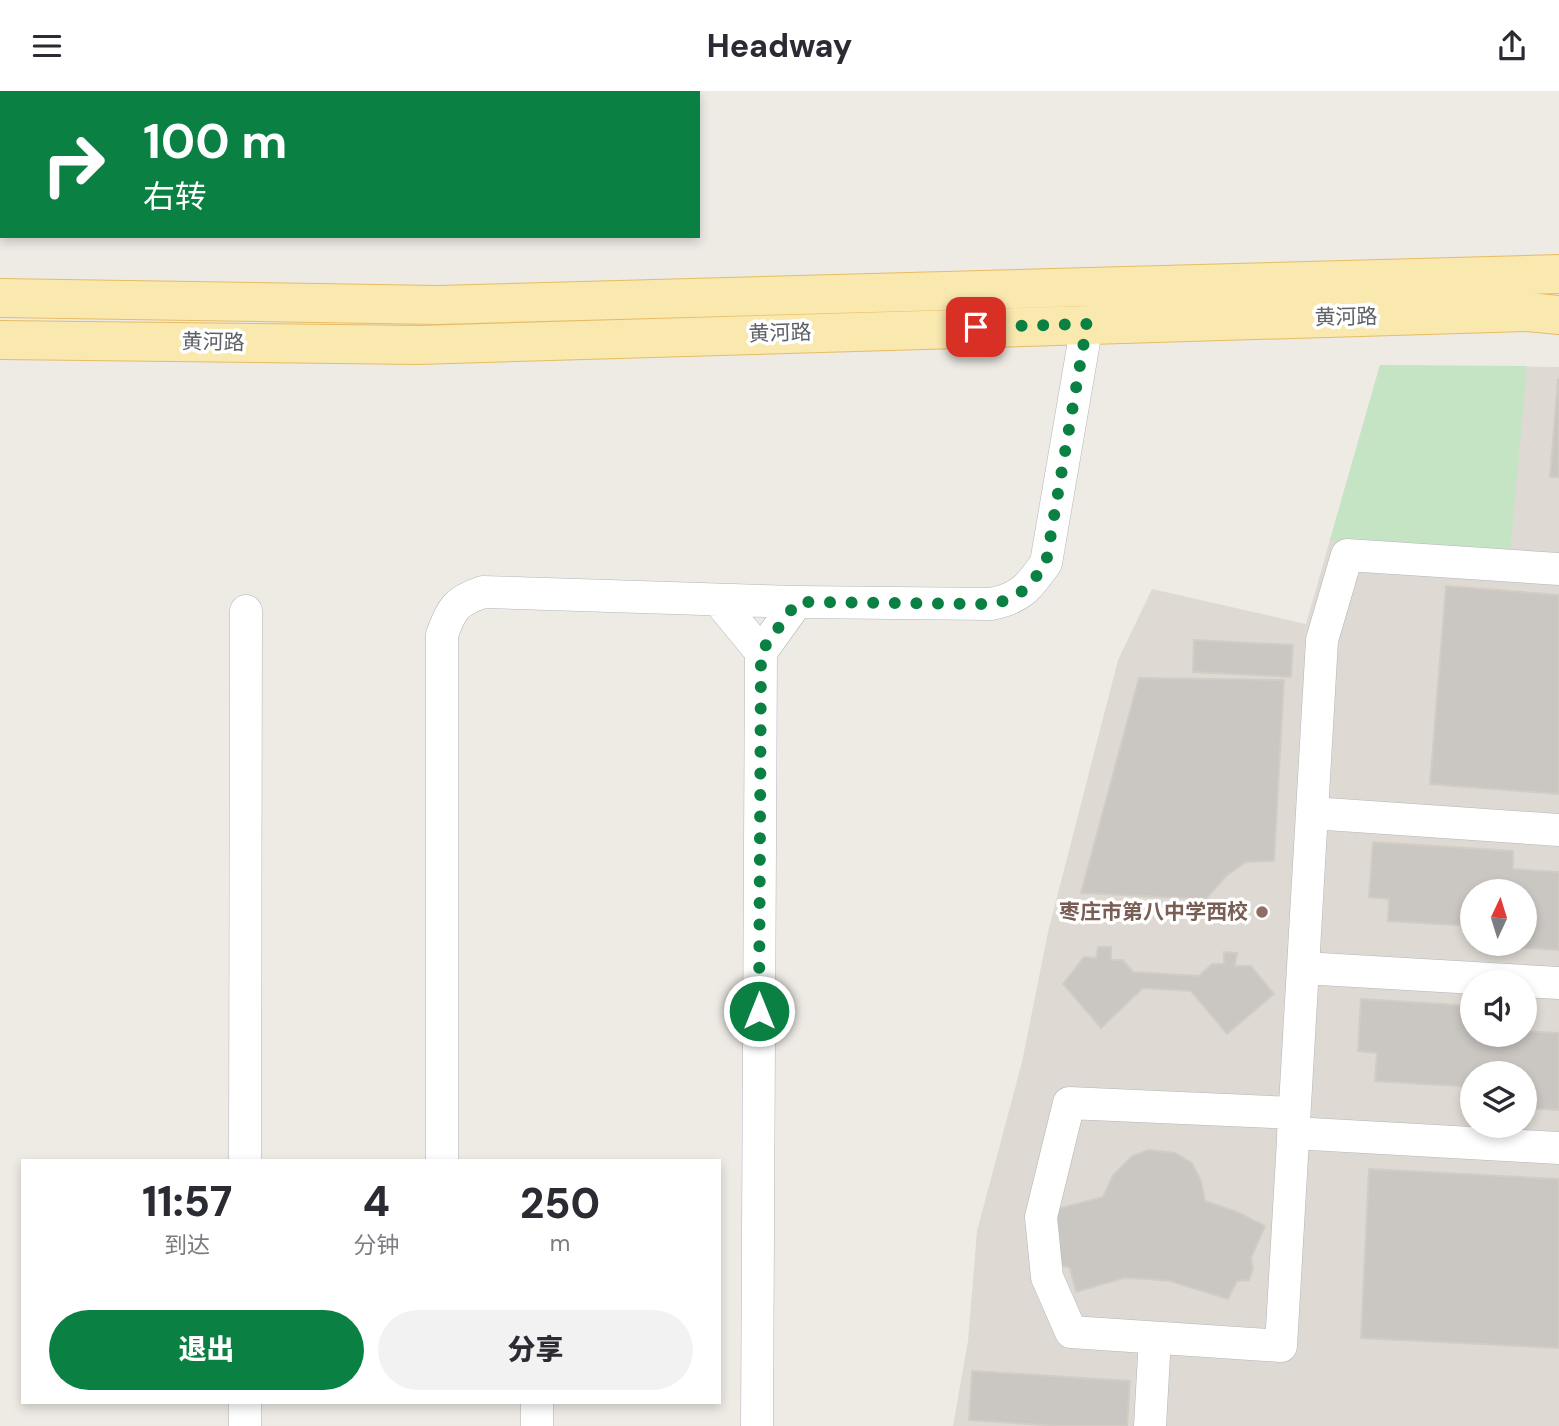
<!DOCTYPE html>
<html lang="zh">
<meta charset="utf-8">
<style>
:root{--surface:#fff;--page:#f2f2f3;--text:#2b2b33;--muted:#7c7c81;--accent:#0b8043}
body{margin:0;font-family:"DM Sans","Noto Sans SC",sans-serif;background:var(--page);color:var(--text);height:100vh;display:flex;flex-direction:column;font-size:26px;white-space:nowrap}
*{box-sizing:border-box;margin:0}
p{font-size:23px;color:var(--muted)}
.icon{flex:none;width:38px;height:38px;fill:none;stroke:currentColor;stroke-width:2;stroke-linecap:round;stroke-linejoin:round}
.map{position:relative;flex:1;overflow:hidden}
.drawer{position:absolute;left:21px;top:1068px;width:700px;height:245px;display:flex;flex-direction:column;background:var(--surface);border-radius:0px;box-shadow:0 4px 10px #0003}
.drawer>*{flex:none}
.guide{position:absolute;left:0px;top:0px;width:700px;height:147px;box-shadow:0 4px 10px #0003;background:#0b8043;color:#fff;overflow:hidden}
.needle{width:46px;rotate:4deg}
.buttons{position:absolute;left:1460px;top:788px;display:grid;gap:14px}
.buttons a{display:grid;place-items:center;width:77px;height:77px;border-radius:50%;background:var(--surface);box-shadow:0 4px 10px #0003;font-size:35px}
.pin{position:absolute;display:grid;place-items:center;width:60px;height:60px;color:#fff;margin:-30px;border-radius:14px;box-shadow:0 4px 10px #0006}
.me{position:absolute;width:77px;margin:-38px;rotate:0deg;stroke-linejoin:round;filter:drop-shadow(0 0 5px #0008)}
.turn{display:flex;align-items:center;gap:24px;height:147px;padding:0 28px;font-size:32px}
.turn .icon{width:91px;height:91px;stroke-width:2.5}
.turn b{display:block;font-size:49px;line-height:60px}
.eta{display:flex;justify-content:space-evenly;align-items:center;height:119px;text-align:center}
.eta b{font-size:42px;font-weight:800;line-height:49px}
.button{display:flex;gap:14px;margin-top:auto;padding:14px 28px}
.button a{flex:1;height:80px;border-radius:42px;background:var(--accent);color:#fff;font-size:28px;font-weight:800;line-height:80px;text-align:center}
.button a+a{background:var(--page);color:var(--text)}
header{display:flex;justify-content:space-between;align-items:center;height:91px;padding:0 28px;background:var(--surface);font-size:32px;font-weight:800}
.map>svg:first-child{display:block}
.education{fill:#dedad3;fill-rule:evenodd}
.green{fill:#c5e4c3}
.building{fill:#cac6c2;stroke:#d2cdc4;stroke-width:2}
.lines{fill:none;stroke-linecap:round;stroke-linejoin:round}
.minor-casing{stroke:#b2b5b9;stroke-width:33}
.major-casing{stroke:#e7bb64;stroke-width:40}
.minor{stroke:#fff;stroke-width:32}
.major{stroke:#f9e9af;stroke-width:38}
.route{stroke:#0b8043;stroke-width:12;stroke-dasharray:0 21.6}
.education-dot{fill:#8d6e63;stroke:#fff;stroke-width:2.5}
.labels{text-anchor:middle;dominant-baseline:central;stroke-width:7;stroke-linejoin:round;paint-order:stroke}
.street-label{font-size:21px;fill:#5d6064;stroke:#fff}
.education-label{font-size:21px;font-weight:bold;fill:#785e54;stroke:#fff;text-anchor:end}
</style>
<header><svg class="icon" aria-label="menu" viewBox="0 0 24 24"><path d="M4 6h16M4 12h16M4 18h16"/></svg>Headway<svg class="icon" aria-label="share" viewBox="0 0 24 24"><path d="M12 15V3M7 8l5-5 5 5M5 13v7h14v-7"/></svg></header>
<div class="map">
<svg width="1559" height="1335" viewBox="0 0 1559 1335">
<rect width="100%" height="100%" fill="#eeebe5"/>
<path class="education" d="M1380 274 1559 276V1335H953L968 1250 977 1140 1022 971 1048 841 1118 569 1152 498 1306 533ZM1472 800H1524V852H1472ZM1472 891H1524V943H1472ZM1472 982H1524V1034H1472Z"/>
<path class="green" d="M1380 274 1527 275 1510 463 1330 449Z"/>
<path class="building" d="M1558 289H1559V386H1550Z
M1446 495 1559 504V703L1430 693Z
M1194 549 1293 554 1291 586 1193 581Z
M1139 587 1284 589 1274 770 1246 771 1226 785 1206 808 1081 802Z
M1373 751 1513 760V778L1559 781V859L1513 856V852H1524V800H1472V835L1388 830 1389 808 1369 806Z
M1098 856H1111V869H1123L1133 881 1199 885 1212 873H1224V861L1237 862 1235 875H1251L1274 903 1227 943 1191 900 1143 897 1101 937 1063 893 1084 866 1096 867Z
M1361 908 1472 915V943H1524V940L1559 942V1019L1524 1017V982H1472V996L1375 990 1377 962 1358 960Z
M1149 1059 1175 1062 1192 1072 1201 1090 1205 1110 1237 1121 1265 1135 1251 1167 1253 1178 1249 1189 1237 1190 1228 1208 1170 1190 1148 1188 1124 1187 1076 1201 1070 1177 1061 1174 1055 1161 1060 1149 1050 1120 1103 1106 1113 1084 1132 1065Z
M1369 1078 1559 1088V1257L1361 1247Z
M972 1280 1130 1290 1127 1335H1059L969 1329Z"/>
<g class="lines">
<defs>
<path id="minor" d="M718 509 761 561 797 511
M1312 722 1559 739
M1303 877 1559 892
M1294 1022 1069 1012 1041 1126 1047 1186 1071 1241 1281 1255 1322 549 1347 464 1559 478
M1293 1042 1559 1057
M245 1069 246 520
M442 1069V544C451 518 456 510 483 501L797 511 991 513C1021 507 1029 496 1046 472L1087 233
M245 1311V1335
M537 1335V1311
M757 1335 761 561
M1150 1335 1155 1247"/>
<path id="major" d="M0 207 438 214 1559 183
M0 249 418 254 1528 221 1559 224"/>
</defs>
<use href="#minor" class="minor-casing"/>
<use href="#major" class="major-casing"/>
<use href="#minor" class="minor"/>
<use href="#major" class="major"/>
</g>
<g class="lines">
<path class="route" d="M759 920 761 561 797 511 991 513C1021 507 1029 496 1046 472L1087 233 976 236"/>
</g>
<circle class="education-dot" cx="1262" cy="821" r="7"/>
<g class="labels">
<g class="street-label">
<text transform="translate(1346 226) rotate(-1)">黄河路</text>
<text transform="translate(780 242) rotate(-2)">黄河路</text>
<text transform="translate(213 251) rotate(1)">黄河路</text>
</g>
<g class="education-label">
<text x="1248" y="821">枣庄市第八中学西校</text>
</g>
</g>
</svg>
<div class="buttons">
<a><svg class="needle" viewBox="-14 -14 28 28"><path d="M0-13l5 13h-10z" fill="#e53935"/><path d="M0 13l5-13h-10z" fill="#7c7c81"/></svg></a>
<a><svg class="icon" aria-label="sound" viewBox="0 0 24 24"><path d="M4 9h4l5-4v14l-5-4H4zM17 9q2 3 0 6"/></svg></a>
<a><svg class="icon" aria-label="layers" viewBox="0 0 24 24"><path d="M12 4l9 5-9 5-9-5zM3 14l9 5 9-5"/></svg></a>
</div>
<div class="pin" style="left:976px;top:236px;background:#d93025"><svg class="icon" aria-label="arrive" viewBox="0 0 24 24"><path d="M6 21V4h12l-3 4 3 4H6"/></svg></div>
<svg class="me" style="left:759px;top:920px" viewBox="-20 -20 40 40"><circle r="17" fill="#0b8043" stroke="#fff" stroke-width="3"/><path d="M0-11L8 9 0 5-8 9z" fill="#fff"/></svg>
<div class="guide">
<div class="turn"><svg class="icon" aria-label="right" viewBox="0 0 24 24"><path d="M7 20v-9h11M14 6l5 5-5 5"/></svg><div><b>100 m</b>右转</div></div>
</div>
<section class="drawer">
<div class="eta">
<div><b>11:57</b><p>到达</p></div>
<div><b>4</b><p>分钟</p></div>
<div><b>250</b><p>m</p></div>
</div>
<div class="button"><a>退出</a><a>分享</a></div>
</section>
</div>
